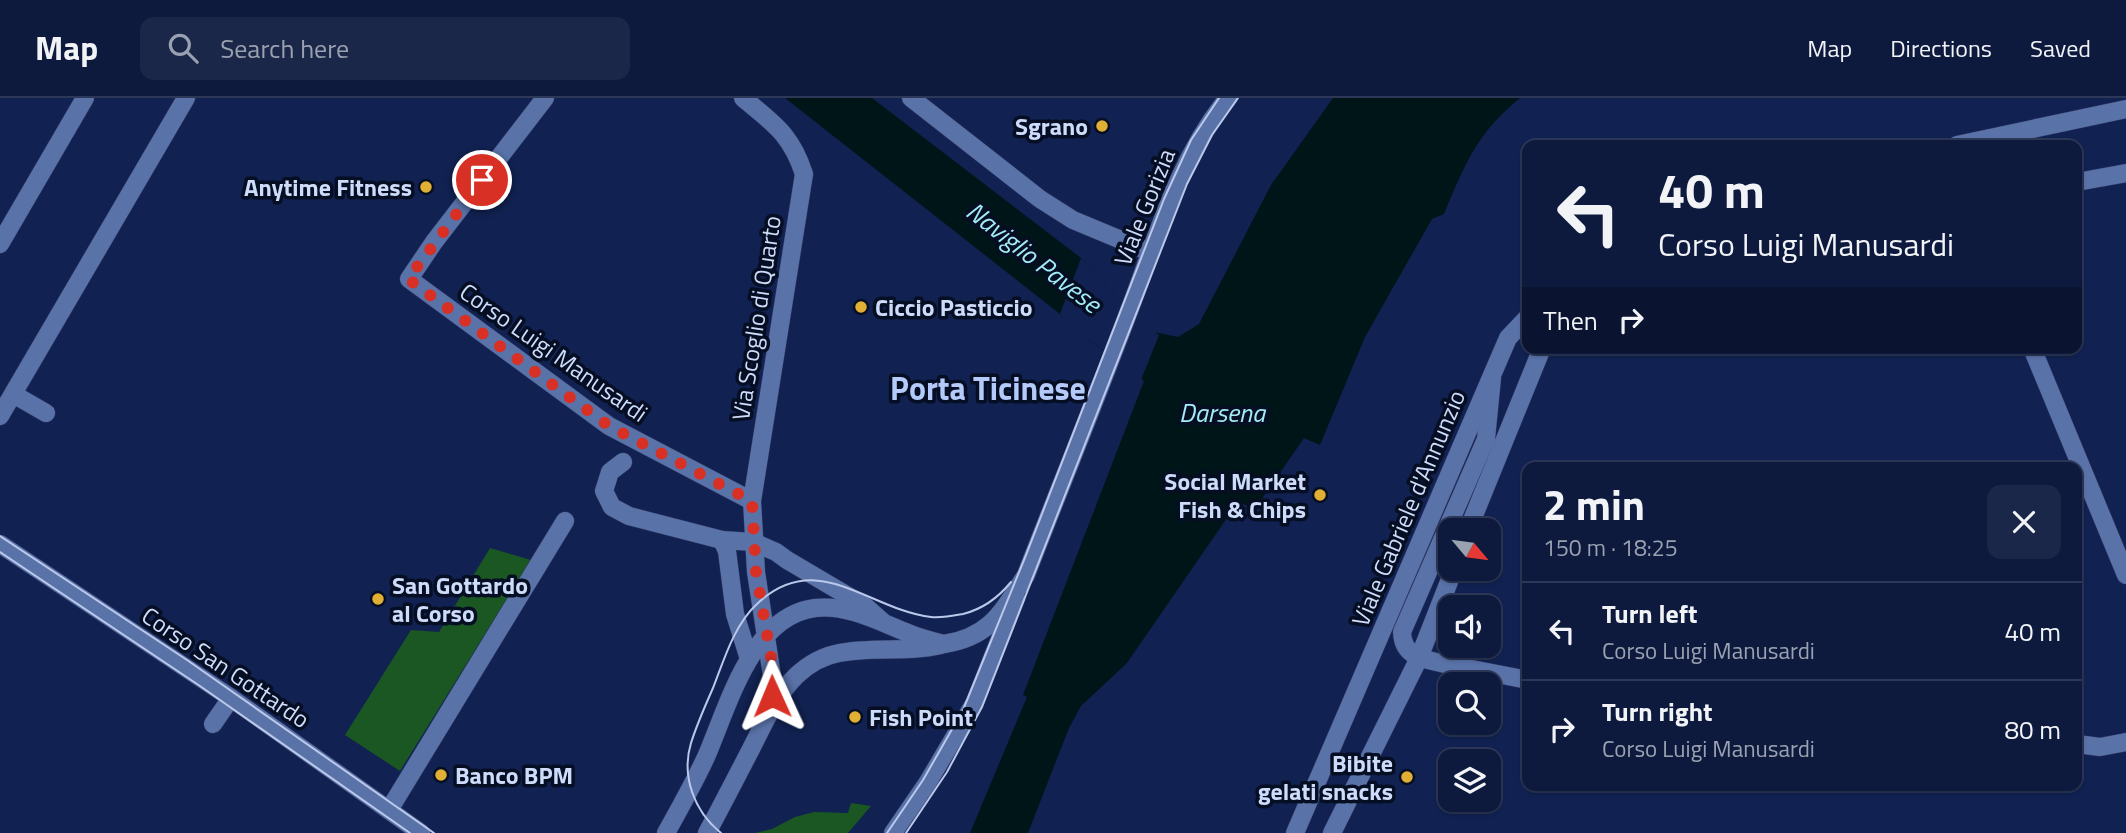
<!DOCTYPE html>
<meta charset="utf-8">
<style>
:root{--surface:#0d1a3e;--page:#1b2749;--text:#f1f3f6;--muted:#9aa1b0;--line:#2d3858}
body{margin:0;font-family:"Titillium Web",sans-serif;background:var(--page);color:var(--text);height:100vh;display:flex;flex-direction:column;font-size:26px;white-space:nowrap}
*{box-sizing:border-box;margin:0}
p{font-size:23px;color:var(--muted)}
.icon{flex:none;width:38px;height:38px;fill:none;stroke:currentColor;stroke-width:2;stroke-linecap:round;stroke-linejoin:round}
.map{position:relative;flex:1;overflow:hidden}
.panel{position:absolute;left:1522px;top:364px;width:560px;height:329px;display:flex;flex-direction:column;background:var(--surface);border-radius:14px;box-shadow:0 2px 5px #0004,0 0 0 2px var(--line)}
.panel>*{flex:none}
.top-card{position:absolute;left:1522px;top:42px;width:560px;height:214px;border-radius:14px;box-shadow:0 2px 5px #0004,0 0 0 2px var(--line);background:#0d1a3e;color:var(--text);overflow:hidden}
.needle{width:46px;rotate:119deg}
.fabs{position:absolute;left:1438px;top:420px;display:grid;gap:14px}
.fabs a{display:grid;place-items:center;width:63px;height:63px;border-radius:14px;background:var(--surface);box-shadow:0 2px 5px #0004,0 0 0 2px var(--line);font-size:35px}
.pin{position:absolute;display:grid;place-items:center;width:60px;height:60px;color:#fff;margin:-30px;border:4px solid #fff;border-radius:50%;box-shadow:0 2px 7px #0007}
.me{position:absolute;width:77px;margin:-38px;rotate:359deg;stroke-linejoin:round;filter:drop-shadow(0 0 5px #0008)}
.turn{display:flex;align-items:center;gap:24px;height:147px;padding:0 21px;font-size:32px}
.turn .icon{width:91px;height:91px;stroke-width:2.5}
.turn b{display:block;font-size:49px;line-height:60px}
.then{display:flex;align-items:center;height:66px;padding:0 21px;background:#0003;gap:14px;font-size:26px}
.round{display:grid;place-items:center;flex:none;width:74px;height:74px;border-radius:14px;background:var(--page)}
.head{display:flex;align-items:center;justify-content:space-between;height:119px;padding:0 21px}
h1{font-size:42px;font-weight:700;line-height:52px}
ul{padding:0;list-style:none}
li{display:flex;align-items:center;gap:21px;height:98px;padding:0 21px;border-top:2px solid var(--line)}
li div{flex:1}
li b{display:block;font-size:26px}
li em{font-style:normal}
header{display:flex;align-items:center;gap:42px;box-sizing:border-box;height:98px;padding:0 35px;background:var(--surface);border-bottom:2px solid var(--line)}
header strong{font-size:33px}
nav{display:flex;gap:38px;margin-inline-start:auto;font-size:24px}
.search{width:490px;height:63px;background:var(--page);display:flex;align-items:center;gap:18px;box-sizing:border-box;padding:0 24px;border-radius:14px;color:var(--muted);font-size:26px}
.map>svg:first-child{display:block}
.green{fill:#1a5722}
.water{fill:#001518}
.pier{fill:#112252}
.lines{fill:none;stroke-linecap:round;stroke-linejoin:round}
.lane-casing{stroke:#323a65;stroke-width:19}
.street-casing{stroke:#323a65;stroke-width:19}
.secondary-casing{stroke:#323a65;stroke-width:19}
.lane{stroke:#5972a8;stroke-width:18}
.street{stroke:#5972a8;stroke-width:18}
.secondary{stroke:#5972a8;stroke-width:18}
.tram{stroke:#bac9e9;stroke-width:2}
.route{stroke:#d93025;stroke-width:12;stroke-dasharray:0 21.6}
.poi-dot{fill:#e1af34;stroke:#060e23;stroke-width:2.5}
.labels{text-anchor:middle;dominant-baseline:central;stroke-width:7;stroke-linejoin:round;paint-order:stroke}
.poi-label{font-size:24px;font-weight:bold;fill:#cddcfa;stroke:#060e23;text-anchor:end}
.street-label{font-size:24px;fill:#cddcfa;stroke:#060e23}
.water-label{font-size:26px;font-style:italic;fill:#a2ecf5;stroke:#060e23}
.district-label{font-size:32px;font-weight:bold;fill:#b3cafa;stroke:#060e23}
</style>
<header>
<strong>Map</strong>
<div class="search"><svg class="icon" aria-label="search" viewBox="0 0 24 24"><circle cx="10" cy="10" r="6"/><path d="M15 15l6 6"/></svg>Search here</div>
<nav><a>Map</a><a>Directions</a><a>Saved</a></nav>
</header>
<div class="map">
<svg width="2126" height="735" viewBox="0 0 2126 735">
<rect width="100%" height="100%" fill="#112252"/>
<path class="green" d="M490 450 531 462 400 673 345 637 411 532 439 534Z
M851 705 871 708 848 735H755L772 731 795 719 814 714 848 715Z"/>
<path class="water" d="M785 0H872L1081 160 1136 220 1154 234 1178 239 1199 226 1271 87 1333 0H1520C1477 35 1465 66 1444 116L1432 121 1365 239 1320 347 1304 340 1255 411 1238 404 1127 565 1081 608 1069 630 1028 735H970L1027 599 1023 597 1144 283 1093 245 1060 216Z"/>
<path class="pier" d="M1081 160 1136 220 1159 237 1141 282 1074 230 1060 216Z"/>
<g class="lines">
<defs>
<path id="lane" d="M0 146 85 0
M13 296 46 315
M0 318 186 0
M623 364 610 374 604 393 612 409 629 418 722 442 753 444
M213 626 231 600
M389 712 565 423
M893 735 928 684 975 604 1016 500"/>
<path id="street" d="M545 0 434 144 409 181 609 328 752 403
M743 0C774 26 791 36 804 76L752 403 756 474 772 578 768 617
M911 0 1040 101 1073 122 1150 154
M2077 84 2126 75
M2032 250 2126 477
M722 442 727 453 735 516 749 561
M753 444 776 454 787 462 865 508 883 524
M944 546C990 539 1002 514 1026 477 1060 389 1096 301 1129 213 1157 140 1178 61 1228 0
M1436 564 1528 582
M1445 566C1424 561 1403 560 1402 534L1486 341 1492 280
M2077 646 2100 649 2126 644"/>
<path id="secondary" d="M1957 47 2126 11
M1468 432 1542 250
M0 446 231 600 421 735
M666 735C680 710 694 685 706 659 728 609 751 518 815 510 847 506 880 524 908 535 919 540 932 543 944 546
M707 735C722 707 737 678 752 649 764 625 777 596 797 577 809 566 823 558 839 555 873 548 907 555 941 547
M1295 735 1508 240 1528 219
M1332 735 1419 560 1454 471"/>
</defs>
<use href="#lane" class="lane-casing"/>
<use href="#street" class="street-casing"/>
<use href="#secondary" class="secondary-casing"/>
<use href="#lane" class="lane"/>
<use href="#street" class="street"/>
<use href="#secondary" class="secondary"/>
<path class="tram" d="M0 438 187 562 434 735
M0 454 200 588 410 735
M721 735C694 713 681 678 691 645 697 626 705 608 713 590 724 562 734 527 757 506 817 449 869 512 931 519 942 520 952 518 963 516 983 511 998 500 1011 484
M887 735 923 682 963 612 1026 457 1164 101 1191 42 1219 0
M906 735 947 674 982 609 1187 86 1212 37 1238 0"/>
</g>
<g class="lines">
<path class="route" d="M482 82 408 181 609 328 752 403 756 474 771 559 772 598"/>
</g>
<g class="poi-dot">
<circle cx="1102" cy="28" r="7"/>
<circle cx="426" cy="89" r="7"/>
<circle cx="861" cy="209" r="7"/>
<circle cx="1320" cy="397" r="7"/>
<circle cx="378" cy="501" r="7"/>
<circle cx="855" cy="619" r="7"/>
<circle cx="441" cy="677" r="7"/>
<circle cx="1407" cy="679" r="7"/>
</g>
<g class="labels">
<g class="poi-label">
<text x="1088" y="28">Sgrano</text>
<text x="412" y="89">Anytime Fitness</text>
<text x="875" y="209" text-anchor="start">Ciccio Pasticcio</text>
<text x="1306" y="383">Social Market<tspan x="1306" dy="28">Fish &amp; Chips</tspan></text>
<text x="392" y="487" text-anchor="start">San Gottardo<tspan x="392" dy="28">al Corso</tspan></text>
<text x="869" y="619" text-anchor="start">Fish Point</text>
<text x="1393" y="665">Bibite<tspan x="1393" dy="28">gelati snacks</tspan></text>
<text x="455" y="677" text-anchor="start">Banco BPM</text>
</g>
<g class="street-label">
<text transform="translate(1144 109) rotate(-68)">Viale Gorizia</text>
<text transform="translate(756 220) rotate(-81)">Via Scoglio di Quarto</text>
<text transform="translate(554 254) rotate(35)">Corso Luigi Manusardi</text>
<text transform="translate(1408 410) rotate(-67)">Viale Gabriele d'Annunzio</text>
<text transform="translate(226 569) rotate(34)">Corso San Gottardo</text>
</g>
<g class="water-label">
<text transform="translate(1034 159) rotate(38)">Naviglio Pavese</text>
<text x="1222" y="314">Darsena</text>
</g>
<g class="district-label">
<text x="988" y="290">Porta Ticinese</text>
</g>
</g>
</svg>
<div class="fabs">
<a><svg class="needle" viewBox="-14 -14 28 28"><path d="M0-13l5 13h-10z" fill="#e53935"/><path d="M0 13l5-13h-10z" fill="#9aa1b0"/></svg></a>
<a><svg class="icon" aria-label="sound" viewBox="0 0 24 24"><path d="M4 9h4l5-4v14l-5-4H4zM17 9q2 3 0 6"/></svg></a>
<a><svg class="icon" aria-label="search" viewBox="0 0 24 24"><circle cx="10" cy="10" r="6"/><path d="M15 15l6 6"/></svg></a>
<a><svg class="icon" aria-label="layers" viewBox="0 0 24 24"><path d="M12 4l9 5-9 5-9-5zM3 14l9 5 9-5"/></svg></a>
</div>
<div class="pin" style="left:482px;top:82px;background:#d93025"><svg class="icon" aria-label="arrive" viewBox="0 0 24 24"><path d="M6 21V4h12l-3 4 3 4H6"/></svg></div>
<svg class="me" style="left:772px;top:598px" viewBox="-20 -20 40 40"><path d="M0-17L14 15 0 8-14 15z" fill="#d93025" stroke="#fff" stroke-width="4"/></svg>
<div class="top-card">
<div class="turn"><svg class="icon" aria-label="left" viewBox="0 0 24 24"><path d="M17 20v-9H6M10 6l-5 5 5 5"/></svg><div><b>40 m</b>Corso Luigi Manusardi</div></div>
<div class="then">Then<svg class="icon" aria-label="right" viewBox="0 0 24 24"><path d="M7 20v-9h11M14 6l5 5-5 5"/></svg></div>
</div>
<section class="panel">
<div class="head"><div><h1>2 min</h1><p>150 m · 18:25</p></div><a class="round"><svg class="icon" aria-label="close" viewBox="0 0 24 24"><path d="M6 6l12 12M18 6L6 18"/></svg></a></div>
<ul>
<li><svg class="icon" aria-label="left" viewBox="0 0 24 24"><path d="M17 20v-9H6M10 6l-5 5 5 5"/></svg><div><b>Turn left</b><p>Corso Luigi Manusardi</p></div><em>40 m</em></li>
<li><svg class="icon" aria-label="right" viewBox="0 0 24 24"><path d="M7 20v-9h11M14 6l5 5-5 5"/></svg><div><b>Turn right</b><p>Corso Luigi Manusardi</p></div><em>80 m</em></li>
</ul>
</section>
</div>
